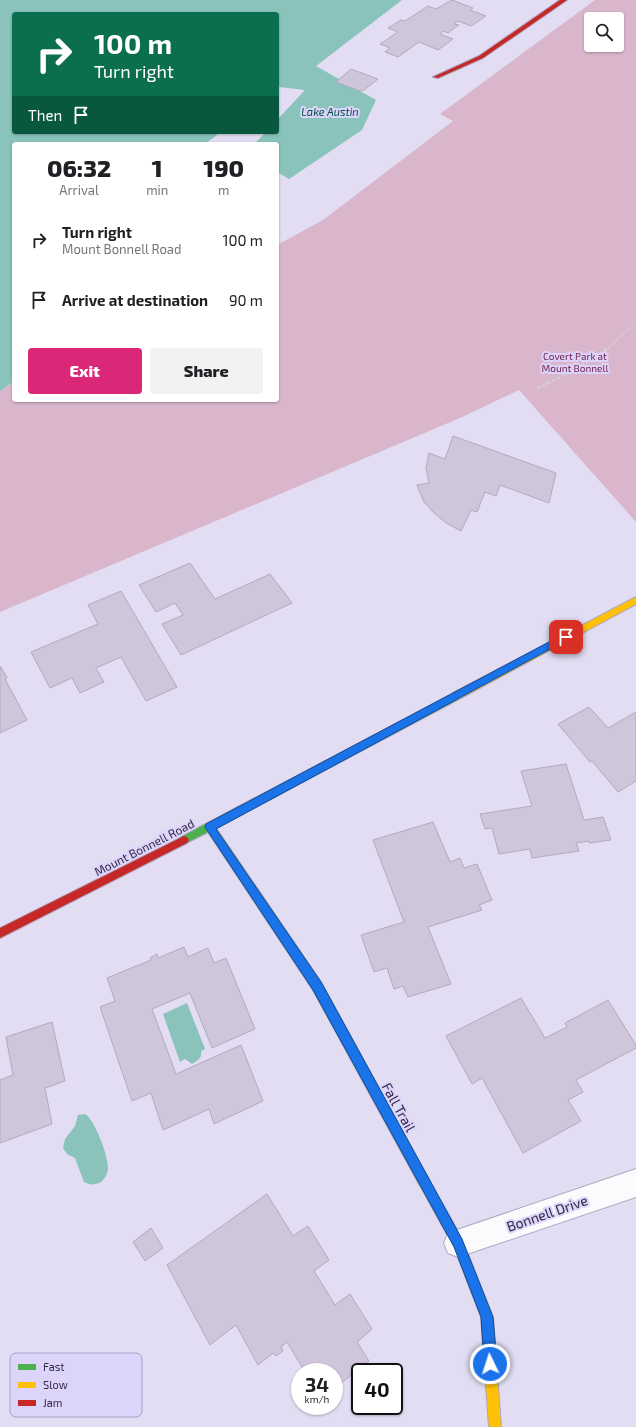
<!DOCTYPE html>
<style>
:root{--surface:#fff;--page:#f2f2f2;--text:#202124;--muted:#757577;--accent:#db2777}
body{margin:0;font-family:"Exo 2",sans-serif;background:var(--page);color:var(--text);height:100vh;display:flex;flex-direction:column;font-size:15px;white-space:nowrap}
*{box-sizing:border-box;margin:0}
p{font-size:13px;color:var(--muted)}
.icon{flex:none;width:22px;height:22px;fill:none;stroke:currentColor;stroke-width:2;stroke-linecap:round;stroke-linejoin:round}
.map{position:relative;flex:1;overflow:hidden}
.drawer{position:absolute;left:12px;top:142px;width:267px;height:260px;display:flex;flex-direction:column;background:var(--surface);border-radius:4px;box-shadow:0 1px 3px #0004}
.drawer>*{flex:none}
.guide{position:absolute;left:12px;top:12px;width:267px;height:122px;border-radius:4px;box-shadow:0 1px 3px #0004;background:#0b6e4f;color:#fff;overflow:hidden}
.controls{position:absolute;left:584px;top:12px;display:grid;gap:8px}
.controls a{display:grid;place-items:center;width:40px;height:40px;border-radius:4px;background:var(--surface);box-shadow:0 1px 3px #0004;font-size:20px}
.speed{position:absolute;left:291px;top:1363px;display:flex;gap:8px;font-size:20px;font-weight:700;text-align:center}
.speed>*{display:grid;place-content:center;width:52px;height:52px;border-radius:50%;background:var(--surface);box-shadow:0 1px 3px #0004;line-height:1}
.speed small{font-size:10px;font-weight:400}
.speed .limit{border:2px solid #111;border-radius:6px;background:#fff;color:#111}
.pin{position:absolute;display:grid;place-items:center;width:34px;height:34px;color:#fff;margin:-17px;border-radius:8px;box-shadow:0 2px 6px #0006}
.me{position:absolute;width:44px;margin:-22px;rotate:356deg;stroke-linejoin:round;filter:drop-shadow(0 0 3px #0008)}
.turn{display:flex;align-items:center;gap:14px;height:84px;padding:0 16px;font-size:18px}
.turn .icon{width:52px;height:52px;stroke-width:2.5}
.turn b{display:block;font-size:28px;line-height:34px}
.then{display:flex;align-items:center;height:38px;padding:0 16px;background:#0003;gap:8px;font-size:15px}
.eta{display:flex;justify-content:space-evenly;align-items:center;height:68px;text-align:center}
.eta b{font-size:24px;font-weight:800;line-height:28px}
.button{display:flex;gap:8px;margin-top:auto;padding:8px 16px}
.button a{flex:1;height:46px;border-radius:4px;background:var(--accent);color:#fff;font-size:16px;font-weight:800;line-height:46px;text-align:center}
.button a+a{background:var(--page);color:var(--text)}
ul{padding:0;list-style:none}
li{display:flex;align-items:center;gap:12px;height:60px;padding:0 16px}
li div{flex:1}
li b{display:block;font-size:15px}
li em{font-style:normal}
.map>svg:first-child{display:block}
.green{fill:#dab6cc;fill-rule:evenodd}
.water{fill:#89c3bb}
.building{fill:#d0c6db;stroke:#b3a9bd}
.lines{fill:none;stroke-linecap:round;stroke-linejoin:round}
.street-casing{stroke:#ada8be;stroke-width:2}
.fast-casing{stroke:#ada8be;stroke-width:2}
.slow-casing{stroke:#ada8be;stroke-width:2}
.jam-casing{stroke:#ada8be;stroke-width:2}
.path-far1{stroke:#d1cfd7;stroke-width:1.5;stroke-dasharray:2.5 1.5;stroke-linecap:butt}
.path{stroke:#d1cfd7;stroke-width:2.5;stroke-dasharray:3.5 2;stroke-linecap:butt}
.street{fill:#fbfafd;fill-rule:evenodd}
.fast{fill:#4caf50;fill-rule:evenodd}
.slow{fill:#ffc107;fill-rule:evenodd}
.jam{fill:#c62828;fill-rule:evenodd}
.route{fill:#1a73e8;stroke:#114b97}
.labels{text-anchor:middle;dominant-baseline:central;stroke-width:4;stroke-linejoin:round;paint-order:stroke}
.far-park-label{font-size:10px;fill:#732248;stroke:#ddd4fc}
.far-water-label{font-size:11px;font-style:italic;fill:#004f41;stroke:#ddd4fc}
.street-label{font-size:12px;fill:#312a44;stroke:#ddd4fc}
.near-street-label{font-size:14px;fill:#312a44;stroke:#ddd4fc}
.key{fill:#ddd4fc;stroke:#a9a1c5;stroke-width:1}
.key-label{font-size:11px;fill:#312a44}
</style>
<div class="map">
<svg width="636" height="1427" viewBox="0 0 636 1427">
<rect width="100%" height="100%" fill="#e2ddf3"/>
<path class="green" d="M595 0H636V522L519 390 460 418 0 612V391L14 381V400H277V245L323 220 453 121 440 114ZM591 19H617V45H591Z"/>
<path class="water" d="M0 0H402L316 66 376 100 362 130 289 179 277 172V144H254L266 132H277V120L305 90 279 87 277 88V14H14V132H221L205 144H14V381L0 391Z
M187 1003 205 1049 201 1051C202 1059 198 1060 192 1064L185 1059 180 1062 163 1014Z
M85 1114C95 1120 108 1156 108 1168 108 1173 104 1181 99 1183 94 1185 89 1185 84 1182L75 1158 67 1154 63 1148 65 1139 75 1126 78 1115Z"/>
<path class="building" d="M452 0 473 8 470 10 486 16 471 26 458 21 454 24 459 25 456 27 448 33 443 31 440 34 453 39 438 50 419 42 398 57 385 52 390 48 380 44 398 32 388 28 401 20 405 21 428 6 436 9Z
M351 69 378 79 364 90 360 91 336 82Z
M453 436 556 473 549 503 500 485 496 496 485 492 477 512 471 510 461 531 446 523 434 513 424 502 417 485 429 483 426 468 429 453 445 459Z
M190 563 215 599 270 574 292 603 181 655 162 624 183 615 175 603 156 612 139 585Z
M121 591 177 687 146 701 121 657 96 668 104 682 80 693 72 678 50 688 31 652 98 624 88 605Z
M0 667H1L7 678 5 679 27 720 0 733Z
M589 707 608 728 636 712V781L618 792 592 761 590 762 558 724Z
M566 764 584 820 603 817 611 840 589 843V841L576 843 579 851 532 858 530 849 499 854 492 828 485 829 480 814 532 806 521 771Z
M433 822 450 862 460 858 464 868 477 864 492 900 479 905 482 910 428 927 451 984 408 997 403 986 394 989 387 968 374 972 361 935 404 922 373 840Z
M184 947 188 957 208 948 214 963 226 958 255 1029 212 1048 190 993 152 1009 176 1074 241 1045 263 1101 214 1124 209 1109 163 1130 151 1093 132 1101 100 1007 115 1001 107 978 151 960 150 958 157 954 158 958Z
M521 998 545 1038 567 1027 565 1023 608 1000 636 1045V1048L576 1080 583 1092 568 1100 581 1121 523 1153 482 1078 472 1084 446 1036Z
M52 1022 65 1081 45 1088 52 1124 0 1143V1080L13 1075 6 1037Z
M267 1194 293 1236 308 1226 329 1260 314 1271 335 1305 350 1294 372 1329 357 1342 369 1361 334 1389V1372H305L287 1342 281 1347 283 1351 276 1356 273 1353 258 1365 236 1325 210 1345 167 1265Z
M151 1228 163 1248 145 1261 133 1242Z"/>
<g class="lines">
<defs>
<path id="street" d="M636 1169V1197L458 1257 448 1253 444 1243 448 1233Z"/>
<path id="fast" d="M456 692 459 693 460 696 459 699 216 828 321 982 427 1176 429 1180 427 1184 423 1186 419 1184 313 990 208 832 184 844 181 843 179 840 181 837Z"/>
<path id="slow" d="M636 597V604L459 699H453L452 696 453 693Z
M423 1174 427 1176 462 1239 493 1317 501 1427H489L481 1317 454 1247 417 1180 419 1176Z"/>
<path id="jam" d="M560 0H567L483 58 438 78 433 77 479 56Z
M184 836 187 837 189 840 187 843 0 938V928Z"/>
</defs>
<use href="#street" class="street-casing"/>
<use href="#fast" class="fast-casing"/>
<use href="#slow" class="slow-casing"/>
<use href="#jam" class="jam-casing"/>
<path class="path-far1" d="M608 348 636 322"/>
<path class="path" d="M537 388 577 369 610 347"/>
<use href="#street" class="street"/>
<use href="#fast" class="fast"/>
<use href="#slow" class="slow"/>
<use href="#jam" class="jam"/>
</g>
<path class="route" d="M566 633 569 634 570 637 569 639 216 829 321 982 462 1239 493 1317 497 1364 495 1369 490 1370 486 1369 484 1364 481 1317 454 1247 313 990 205 827 206 824Z"/>
<g class="labels">
<g class="far-park-label">
<text x="575" y="356">Covert Park at<tspan x="575" dy="12">Mount Bonnell</tspan></text>
</g>
<g class="far-water-label">
<text x="330" y="111">Lake Austin</text>
</g>
<g class="street-label">
<text transform="translate(144 847) rotate(-27)">Mount Bonnell Road</text>
</g>
<g class="near-street-label">
<text transform="translate(399 1107) rotate(61)">Fall Trail</text>
<text transform="translate(547 1213) rotate(-19)">Bonnell Drive</text>
</g>
</g>
<rect x="10" y="1353" width="132" height="64" rx="6" class="key"/>
<rect x="18" y="1364" width="18" height="6" fill="#4caf50"/>
<rect x="18" y="1382" width="18" height="6" fill="#ffc107"/>
<rect x="18" y="1400" width="18" height="6" fill="#c62828"/>
<g class="key-label">
<text x="43" y="1371">Fast</text>
<text x="43" y="1389">Slow</text>
<text x="43" y="1407">Jam</text>
</g>
</svg>
<div class="controls">
<a><svg class="icon" aria-label="search" viewBox="0 0 24 24"><circle cx="10" cy="10" r="6"/><path d="M15 15l6 6"/></svg></a>
</div>
<div class="speed"><div>34<small>km/h</small></div><div class="limit">40</div></div>
<div class="pin" style="left:566px;top:637px;background:#d93025"><svg class="icon" aria-label="arrive" viewBox="0 0 24 24"><path d="M6 21V4h12l-3 4 3 4H6"/></svg></div>
<svg class="me" style="left:490px;top:1364px" viewBox="-20 -20 40 40"><circle r="17" fill="#1a73e8" stroke="#fff" stroke-width="3"/><path d="M0-11L8 9 0 5-8 9z" fill="#fff"/></svg>
<div class="guide">
<div class="turn"><svg class="icon" aria-label="right" viewBox="0 0 24 24"><path d="M7 20v-9h11M14 6l5 5-5 5"/></svg><div><b>100 m</b>Turn right</div></div>
<div class="then">Then<svg class="icon" aria-label="arrive" viewBox="0 0 24 24"><path d="M6 21V4h12l-3 4 3 4H6"/></svg></div>
</div>
<section class="drawer">
<div class="eta">
<div><b>06:32</b><p>Arrival</p></div>
<div><b>1</b><p>min</p></div>
<div><b>190</b><p>m</p></div>
</div>
<ul>
<li><svg class="icon" aria-label="right" viewBox="0 0 24 24"><path d="M7 20v-9h11M14 6l5 5-5 5"/></svg><div><b>Turn right</b><p>Mount Bonnell Road</p></div><em>100 m</em></li>
<li><svg class="icon" aria-label="arrive" viewBox="0 0 24 24"><path d="M6 21V4h12l-3 4 3 4H6"/></svg><div><b>Arrive at destination</b></div><em>90 m</em></li>
</ul>
<div class="button"><a>Exit</a><a>Share</a></div>
</section>
</div>
